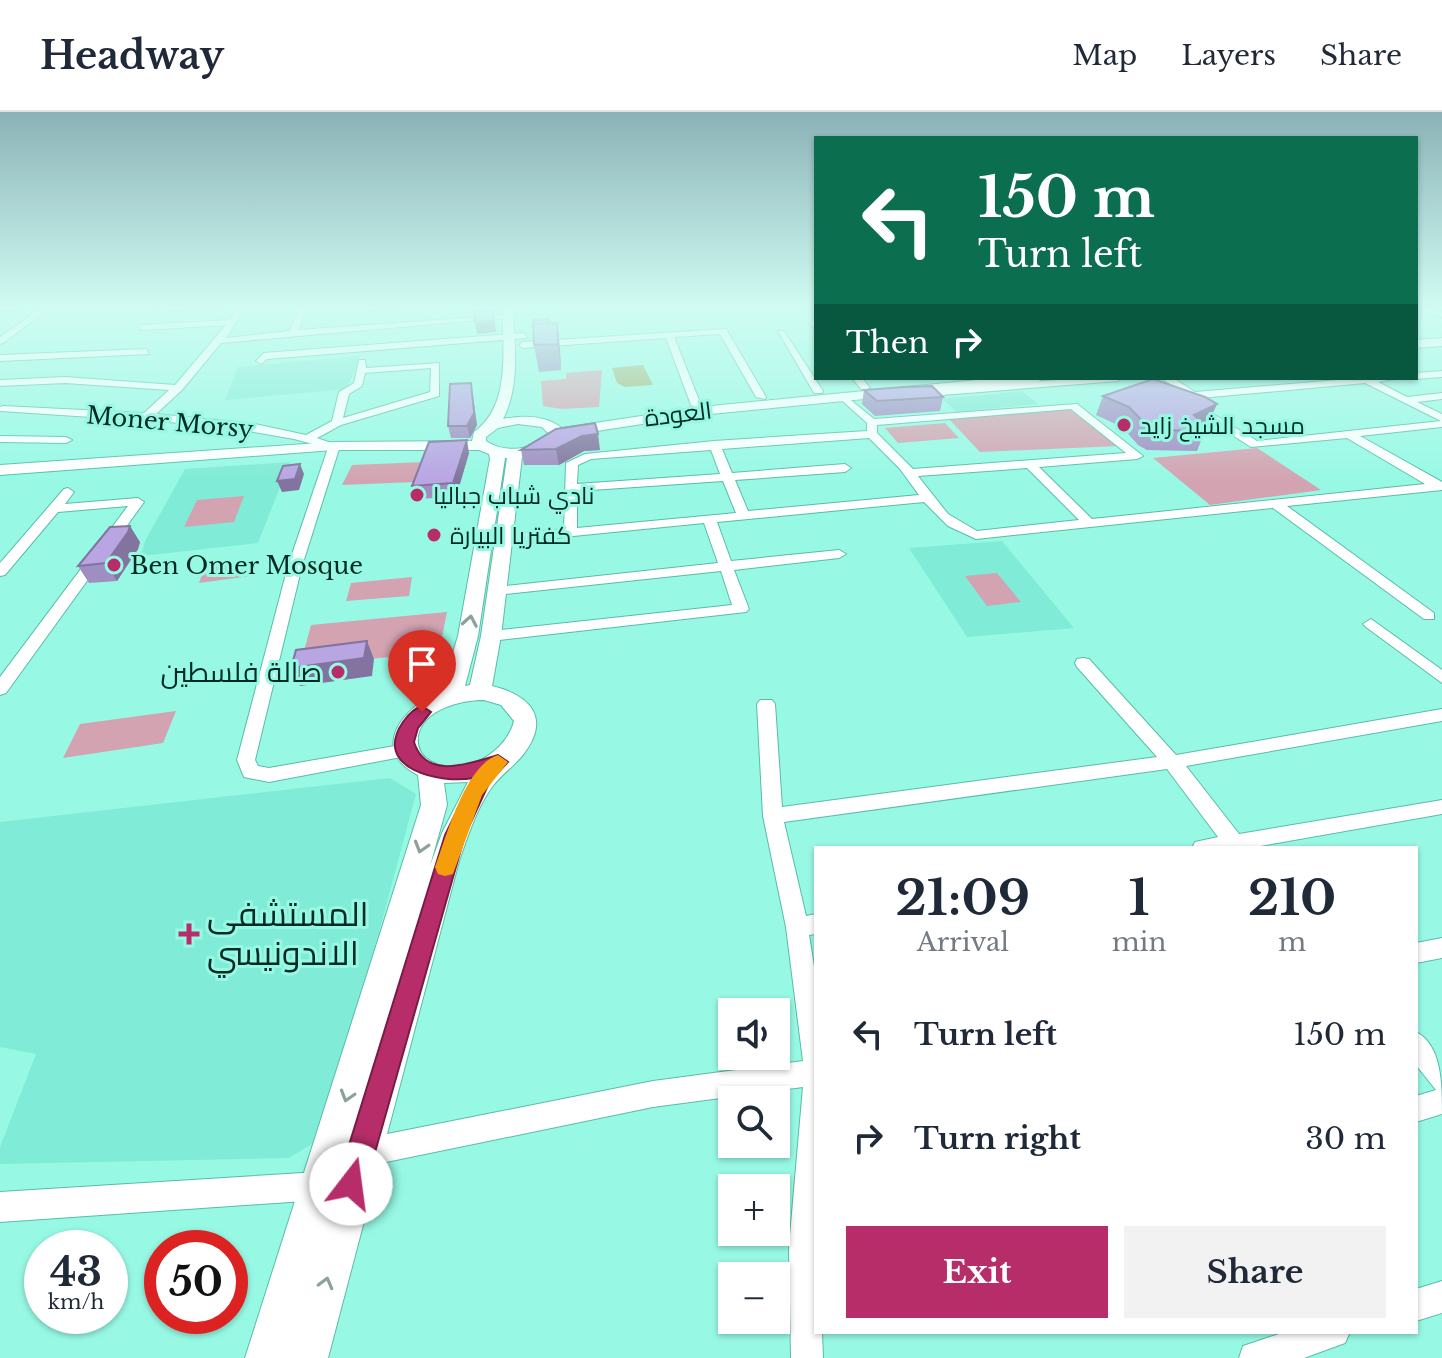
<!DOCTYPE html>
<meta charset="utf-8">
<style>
:root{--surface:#fff;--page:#f2f2f3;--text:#1f2937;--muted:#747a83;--line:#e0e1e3;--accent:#b72d69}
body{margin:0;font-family:"Libre Baskerville",Cairo,serif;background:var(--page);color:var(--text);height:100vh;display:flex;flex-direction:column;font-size:30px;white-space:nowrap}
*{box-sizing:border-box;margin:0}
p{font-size:26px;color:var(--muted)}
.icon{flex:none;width:44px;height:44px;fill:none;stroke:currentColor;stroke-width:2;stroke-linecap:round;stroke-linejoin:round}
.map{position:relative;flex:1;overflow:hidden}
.side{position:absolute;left:814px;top:734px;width:604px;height:488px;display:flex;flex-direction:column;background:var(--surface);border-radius:0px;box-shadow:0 2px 6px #0004}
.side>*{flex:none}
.banner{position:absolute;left:814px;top:24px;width:604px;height:244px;border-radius:0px;box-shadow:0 2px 6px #0004;background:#0b6e4f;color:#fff;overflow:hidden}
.buttons{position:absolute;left:718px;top:886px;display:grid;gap:16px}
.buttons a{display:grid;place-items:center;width:72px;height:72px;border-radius:0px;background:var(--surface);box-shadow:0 2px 6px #0004;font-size:40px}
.speed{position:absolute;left:24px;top:1118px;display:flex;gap:16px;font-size:40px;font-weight:700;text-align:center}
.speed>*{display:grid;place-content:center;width:104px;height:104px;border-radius:50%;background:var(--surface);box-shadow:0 2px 6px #0004;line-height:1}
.speed small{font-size:20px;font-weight:400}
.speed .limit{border:12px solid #d22;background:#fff;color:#111}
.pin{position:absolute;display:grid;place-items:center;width:68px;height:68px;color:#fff;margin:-82px -34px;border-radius:50% 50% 50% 0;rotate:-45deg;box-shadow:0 0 8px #0007}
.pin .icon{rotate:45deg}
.me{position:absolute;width:88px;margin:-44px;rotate:15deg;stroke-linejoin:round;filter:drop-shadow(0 0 6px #0008)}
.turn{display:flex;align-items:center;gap:28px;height:168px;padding:0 32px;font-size:36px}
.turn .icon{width:104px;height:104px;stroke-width:2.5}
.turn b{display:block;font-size:56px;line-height:68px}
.then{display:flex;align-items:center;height:76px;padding:0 32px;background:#0003;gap:16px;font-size:30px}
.eta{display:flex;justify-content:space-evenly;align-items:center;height:136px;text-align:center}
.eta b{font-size:48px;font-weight:700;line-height:56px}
.cta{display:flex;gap:16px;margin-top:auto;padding:16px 32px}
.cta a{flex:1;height:92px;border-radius:0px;background:var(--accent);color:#fff;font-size:32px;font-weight:700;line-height:92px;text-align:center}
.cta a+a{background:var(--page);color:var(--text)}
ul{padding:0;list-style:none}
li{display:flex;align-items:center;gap:24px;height:104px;padding:0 32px}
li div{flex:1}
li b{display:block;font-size:30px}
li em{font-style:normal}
header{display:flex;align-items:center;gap:48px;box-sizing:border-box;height:112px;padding:0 40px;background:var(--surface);border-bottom:2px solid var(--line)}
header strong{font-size:38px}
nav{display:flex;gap:44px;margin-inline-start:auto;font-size:28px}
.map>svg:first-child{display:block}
.built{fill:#80ebd6}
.green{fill:#d3a3b1}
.water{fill:#a0af6e}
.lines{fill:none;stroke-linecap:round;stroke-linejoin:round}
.street-casing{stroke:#59bca9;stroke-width:2}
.secondary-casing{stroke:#59bca9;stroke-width:2}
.street{fill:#fff;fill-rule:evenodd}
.secondary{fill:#fff;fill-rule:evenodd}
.wall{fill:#9f8ec2}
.shaded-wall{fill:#82749e}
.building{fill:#b9a5e2;stroke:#82749e;stroke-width:2}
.oneway{stroke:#8ca09c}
.route{fill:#b72d69;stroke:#771d44;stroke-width:2}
.slow{fill:#f59e0b}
.poi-dot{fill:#b72d69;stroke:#97f9e4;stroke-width:3}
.labels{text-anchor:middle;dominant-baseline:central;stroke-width:6;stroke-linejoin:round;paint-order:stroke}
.far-street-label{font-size:24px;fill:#002b24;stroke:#97f9e4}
.far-poi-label{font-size:24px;fill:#002b24;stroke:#97f9e4;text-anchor:start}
.poi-label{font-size:28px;fill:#002b24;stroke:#97f9e4;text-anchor:end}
.near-poi-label{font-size:34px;fill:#002b24;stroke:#97f9e4;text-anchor:start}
</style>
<header>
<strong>Headway</strong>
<nav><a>Map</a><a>Layers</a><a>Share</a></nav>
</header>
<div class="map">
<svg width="1442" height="1246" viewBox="0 0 1442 1246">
<rect width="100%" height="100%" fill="#97f9e4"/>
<path class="built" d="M360 244 347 277 225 288 238 255Z
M1022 279 1038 292 957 300 942 287Z
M290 350 258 431 141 444 145 429 185 357Z
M1002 429 1074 516 967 525 909 436Z
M390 666 416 682 327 1014 317 1029 289 1046 0 1052V1035L36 942 0 935V710Z"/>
<path class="green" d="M602 258 599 295 561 297 543 294 541 269 566 267V261Z
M1069 297 1118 334 980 340 949 307Z
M945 311 959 326 898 331 885 316Z
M1257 336 1321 378 1210 393 1153 346Z
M423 350 416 370 342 373 352 353Z
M244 384 234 410 184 415 197 388Z
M255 449 250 464 199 471 205 455Z
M997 461 1021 490 987 494 965 464Z
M412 465 409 484 346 489 351 471Z
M447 500 439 540 300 554 311 513Z
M176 599 163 631 63 646 80 612Z"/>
<path class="water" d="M643 253 653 273 625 275 617 271 612 256Z"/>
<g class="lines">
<defs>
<path id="street" d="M53 194 3 231 0 232V225L40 197 0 199V195Z
M181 194H237L158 200 154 198Z
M238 194H246L226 226 289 219 301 194H309L298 218 508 203 512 205 221 231 182 278 156 302 255 312 306 323 332 309 339 280 354 271 359 248H365L366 256 439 251V284L341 313 317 326 340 334 302 454 255 648 258 654 269 656 406 632 412 633 415 638 412 643 269 670 244 665 237 648 288 454 328 336 294 327 213 313 0 299V295L3 294 144 301 169 278 65 271 0 274V268L65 265 175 273 226 213 141 218 138 213 230 208ZM431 256 430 280 343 306 349 282 362 274 365 261Z
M374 194H415L371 199 367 197Z
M1416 194 1442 200V205L1416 198Z
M813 208 816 209V218L809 211Z
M726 217 766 285 765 287 756 285 720 222 674 225 701 293 696 296 691 293 666 226 523 236 519 233 523 230Z
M778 219H784L823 279 822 281H814Z
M524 221 527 226 267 247 261 252 256 249 264 241Z
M146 237 149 242 0 249V243Z
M1442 259V265L1416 267 1413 266H1416V261Z
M852 266H862L870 276 862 278Z
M1081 266H1123L1118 269 917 285 912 282 917 279Z
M1161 266H1173L1195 280 1360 266H1400L1378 270 1407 285 1442 281V287L1417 290 1442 302V315L1360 324 1442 370V378L1287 394 1434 501V507H1424L1273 396 976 427 948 414 924 390 717 410 731 449 839 438 846 442 839 446 734 458 749 497 746 500 491 529 483 524 491 519 732 493 721 459 496 483 489 479 496 475 718 451 704 411 504 431 497 427 504 423 564 417 566 351 585 342 714 329 867 319V311L837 284 842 281 874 307 1077 292 1143 344 1137 347 1039 355 1092 407 1425 372 1347 326 1251 335 1175 287V283L1183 281ZM1365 271 1441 309 1257 329 1189 287ZM1071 297 1126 341 913 357 877 321V313ZM869 326 900 357 919 383 748 399 735 368 845 360 851 356 845 352 732 361 722 337ZM711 338 720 362 577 372 578 353 591 347ZM1027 356 1079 408 977 419 948 402 918 364ZM723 369 736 401 577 416V379Z
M0 324 66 325 72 328 66 331 0 330Z
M68 376 74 380 65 392 138 386 144 390 6 581 0 583V565L128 394 58 400 5 463 0 464V451L64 377Z
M1371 507 1442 558V571L1366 515 1363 512Z
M1083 546 1089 547 1176 643 1442 597V609L1186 654 1239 722 1442 688V702L1249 736H1192L1195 730 1218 725 1167 657 784 710 806 804 816 802V822L809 823 816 867V1220H822L823 1246H791L789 1135 803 975 653 995 362 1055 352 1051 348 1041 352 1031 362 1027 653 969 803 949 786 815 763 704 757 592 760 588H772L775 592 782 695 1157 645 1077 555 1075 551 1077 547Z
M1442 826V846L1416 851V831Z
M1416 920C1442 933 1442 973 1442 1002L1416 1010V984L1436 978 1416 953Z
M319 1060 329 1064 333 1074 329 1084 319 1088 0 1110V1080Z
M1442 1169V1201L1416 1209V1177Z
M1285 1220H1350L1345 1231 1304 1246H1239L1243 1234Z"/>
<path id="secondary" d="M503 194H513C514 231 521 272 503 307 524 303 545 303 562 316L701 295 998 266H1044L1038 270 701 303 564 324 546 339 522 345 501 524 492 574C533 584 551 608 522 644 513 655 501 663 492 675 476 697 468 724 459 749L328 1246H245L421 693 418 663C368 638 404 593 441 580L458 524 490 347 489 342 479 338H334L0 363V353L334 330 472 329 474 320C512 293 502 236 503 194ZM518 312 542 315 550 323C533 338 506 342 486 329V325L498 316ZM505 346H507L481 524 470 573 465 574 478 524ZM484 588 501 593 514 609C506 643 456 670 426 646 419 640 417 633 418 624 423 597 461 588 484 588ZM468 670 442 721 430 754 447 693 444 671Z
M1442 226V234L1416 236V228Z"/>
</defs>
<use href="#street" class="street-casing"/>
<use href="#secondary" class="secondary-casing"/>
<use href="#street" class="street"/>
<use href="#secondary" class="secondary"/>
</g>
<path class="wall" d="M550 211 558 213 561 258 539 260 534 233Z
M471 271 477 313 470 326H451L448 314Z
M864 278 943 285 940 299 875 304 862 292Z
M1103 284 1217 292 1208 311 1205 313 1204 317 1205 319 1197 339 1147 338 1138 333 1122 315 1096 303Z
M521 338H600L584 339 559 353H524Z
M469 341 456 385 416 387 412 374Z
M140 430 138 437 117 469 89 471 78 454Z"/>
<path class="shaded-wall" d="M493 198 496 220 477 222 475 210Z
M557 211 560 236 561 258 558 232Z
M471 271 477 313 470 326 467 314Z
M1217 292 1208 311 1204 314 1194 303Z
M598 322 600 338 584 339 559 353 556 337 582 324Z
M467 328 469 341 456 385 453 371Z
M300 352 304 362 299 378 282 380 277 369Z
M130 414 140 430 138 437 117 469 106 451Z
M367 529 374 547 372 564 300 574 291 556Z"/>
<path class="building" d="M493 198 494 209 475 210 474 200Z
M549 207 550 211 534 212 533 208Z
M557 211 558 232 534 233 533 212Z
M1153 267 1205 285 1217 292 1194 303 1205 314H1201L1205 319 1155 318 1146 313 1129 295 1103 284Z
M471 271 474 301 467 314H448L450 272Z
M932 274 943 285 877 289 864 278 905 275Z
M595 311 598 322 582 324 556 337 521 338 556 317Z
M467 328 453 371 412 374 429 330Z
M300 352 295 367 277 369 283 354Z
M130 414 128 420 106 451 78 454 110 415Z
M367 529 364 546 291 556 296 538Z"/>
<defs><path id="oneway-chevron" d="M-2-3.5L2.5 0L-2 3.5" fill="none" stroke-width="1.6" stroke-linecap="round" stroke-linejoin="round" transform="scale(2)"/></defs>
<g class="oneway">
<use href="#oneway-chevron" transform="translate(470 509) rotate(-80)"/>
<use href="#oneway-chevron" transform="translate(421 735) rotate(107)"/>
<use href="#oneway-chevron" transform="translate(347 984) rotate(107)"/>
<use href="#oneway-chevron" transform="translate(326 1171) rotate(-75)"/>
</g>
<linearGradient id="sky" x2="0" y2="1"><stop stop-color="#8bb2b7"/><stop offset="0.53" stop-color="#d0fcf3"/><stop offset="1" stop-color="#d0fcf3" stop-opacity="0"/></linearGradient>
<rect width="1442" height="369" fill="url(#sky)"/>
<path class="route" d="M422 594 431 600 418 616 414 630C426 669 471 651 498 643L508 650 490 669 465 723 366 1072 361 1082 351 1087 341 1082 337 1072 445 723 473 666C441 672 371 657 403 610 408 603 414 596 422 594Z"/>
<path class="slow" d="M498 643 508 650 482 683 453 762 445 764 438 762 435 755C446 726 465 653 498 643Z"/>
<g class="poi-dot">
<circle cx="1124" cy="313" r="8"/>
<circle cx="417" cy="383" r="8"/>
<circle cx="434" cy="423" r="8"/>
<circle cx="114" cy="453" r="8"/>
<circle cx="338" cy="560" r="8"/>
<path d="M185 810h8v8h8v8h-8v8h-8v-8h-8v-8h8z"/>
</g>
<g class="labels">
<g class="far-street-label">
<text transform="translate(678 302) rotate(-7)">العودة</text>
<text transform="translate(170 310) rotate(5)">Moner Morsy</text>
</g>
<g class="far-poi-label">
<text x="1140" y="313">مسجد الشيخ زايد</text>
<text x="433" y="383">نادي شباب جباليا</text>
<text x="450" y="423">كفتريا البيارة</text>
<text x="130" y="453">Ben Omer Mosque</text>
</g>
<g class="poi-label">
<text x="322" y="560">صالة فلسطين</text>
</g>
<g class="near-poi-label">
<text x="207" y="802">المستشفى<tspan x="207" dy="39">الاندونيسي</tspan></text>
</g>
</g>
</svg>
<div class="buttons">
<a><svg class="icon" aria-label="sound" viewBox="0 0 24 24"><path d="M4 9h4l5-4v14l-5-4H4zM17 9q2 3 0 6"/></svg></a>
<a><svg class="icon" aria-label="search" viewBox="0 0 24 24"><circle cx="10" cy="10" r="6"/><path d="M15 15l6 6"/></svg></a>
<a>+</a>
<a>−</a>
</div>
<div class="speed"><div>43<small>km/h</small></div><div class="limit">50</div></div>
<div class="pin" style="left:422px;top:600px;background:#d93025"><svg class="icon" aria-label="arrive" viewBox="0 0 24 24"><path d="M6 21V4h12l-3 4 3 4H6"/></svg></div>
<svg class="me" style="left:351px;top:1072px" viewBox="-20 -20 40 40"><circle r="19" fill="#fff"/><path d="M0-13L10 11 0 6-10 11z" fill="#b72d69"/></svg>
<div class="banner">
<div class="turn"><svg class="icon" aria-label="left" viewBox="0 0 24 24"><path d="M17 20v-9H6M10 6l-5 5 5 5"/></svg><div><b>150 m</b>Turn left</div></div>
<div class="then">Then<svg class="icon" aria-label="right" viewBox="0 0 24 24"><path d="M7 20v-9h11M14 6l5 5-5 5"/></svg></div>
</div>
<section class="side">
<div class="eta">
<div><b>21:09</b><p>Arrival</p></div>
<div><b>1</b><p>min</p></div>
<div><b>210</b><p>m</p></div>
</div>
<ul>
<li><svg class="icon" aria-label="left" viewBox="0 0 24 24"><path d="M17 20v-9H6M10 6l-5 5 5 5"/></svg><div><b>Turn left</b></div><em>150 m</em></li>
<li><svg class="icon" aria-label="right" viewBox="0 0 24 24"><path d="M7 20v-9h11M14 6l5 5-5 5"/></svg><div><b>Turn right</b></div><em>30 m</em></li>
</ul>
<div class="cta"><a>Exit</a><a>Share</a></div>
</section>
</div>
